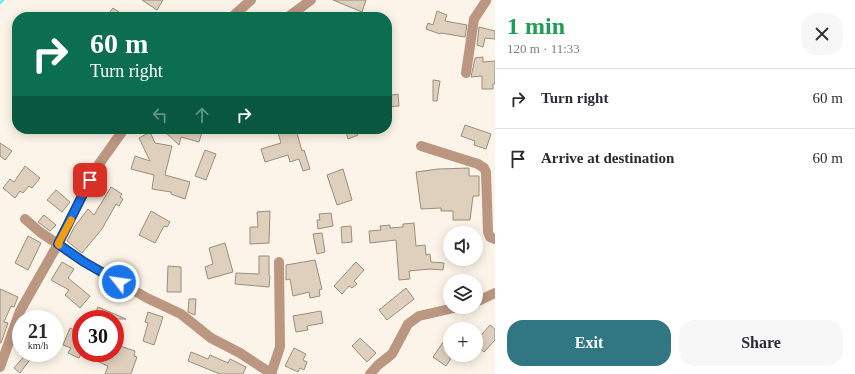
<!DOCTYPE html>
<meta charset="utf-8">
<style>
:root{--surface:#fff;--page:#f7f7f7;--text:#2b2b33;--muted:#7c7c81;--line:#e1e1e2;--accent:#307783}
body{margin:0;font-family:Georgia,serif;background:var(--page);color:var(--text);height:100vh;display:flex;flex-direction:column;font-size:15px;white-space:nowrap}
*{box-sizing:border-box;margin:0}
p{font-size:13px;color:var(--muted)}
.icon{flex:none;width:22px;height:22px;fill:none;stroke:currentColor;stroke-width:2;stroke-linecap:round;stroke-linejoin:round}
.map{position:relative;flex:1;overflow:hidden}
.side{display:flex;flex-direction:column;background:var(--surface);width:360px}
.side>*{flex:none}
.banner{position:absolute;left:12px;top:12px;width:380px;height:122px;border-radius:16px;box-shadow:0 2px 10px #0003;background:#0b6e4f;color:#fff;overflow:hidden}
.fabs{position:absolute;left:443px;top:226px;display:grid;gap:8px}
.fabs a{display:grid;place-items:center;width:40px;height:40px;border-radius:50%;background:var(--surface);box-shadow:0 2px 10px #0003;font-size:20px}
.speed{position:absolute;left:12px;top:310px;display:flex;gap:8px;font-size:20px;font-weight:700;text-align:center}
.speed>*{display:grid;place-content:center;width:52px;height:52px;border-radius:50%;background:var(--surface);box-shadow:0 2px 10px #0003;line-height:1}
.speed small{font-size:10px;font-weight:400}
.speed .limit{border:6px solid #d22;background:#fff;color:#111}
.pin{position:absolute;display:grid;place-items:center;width:34px;height:34px;color:#fff;margin:-17px;border-radius:8px;box-shadow:0 2px 6px #0006}
.me{position:absolute;width:44px;margin:-22px;rotate:300deg;stroke-linejoin:round;filter:drop-shadow(0 0 3px #0008)}
.turn{display:flex;align-items:center;gap:14px;height:84px;padding:0 12px;font-size:18px}
.turn .icon{width:52px;height:52px;stroke-width:2.5}
.turn b{display:block;font-size:28px;line-height:34px}
.lanes{display:flex;align-items:center;height:38px;padding:0 12px;background:#0003;justify-content:center;gap:20px;direction:ltr}
.lanes .off{opacity:.35}
.round{display:grid;place-items:center;flex:none;width:42px;height:42px;border-radius:16px;background:var(--page)}
.summary{display:flex;align-items:center;justify-content:space-between;height:68px;padding:0 12px}
h1{font-size:24px;font-weight:800;line-height:30px;color:#1e9e55}
.action{display:flex;gap:8px;margin-top:auto;padding:8px 12px}
.action a{flex:1;height:46px;border-radius:16px;background:var(--accent);color:#fff;font-size:16px;font-weight:800;line-height:46px;text-align:center}
.action a+a{background:var(--page);color:var(--text)}
ul{padding:0;list-style:none}
li{display:flex;align-items:center;gap:12px;height:60px;padding:0 12px;border-top:1px solid var(--line)}
li div{flex:1}
li b{display:block;font-size:15px}
li em{font-style:normal}
main{display:flex;flex:1;min-height:0}
.map>svg:first-child{display:block}
.lines{fill:none;stroke-linecap:round;stroke-linejoin:round}
.stream{stroke:#61ebfc;stroke-width:2.5}
.building{fill:#ded0bd;stroke:#9a8d7b}
.street{stroke:#bb9680;stroke-width:10}
.route-casing{stroke:#114b97;stroke-width:10}
.route{stroke:#1a73e8;stroke-width:7}
.slow{stroke:#f59e0b;stroke-width:7}
</style>
<main>
<div class="map">
<svg width="495" height="374" viewBox="0 0 495 374">
<rect width="100%" height="100%" fill="#fdf4e9"/>
<g class="lines">
<path class="stream" d="M0 3 3 0"/>
</g>
<path class="building" d="M142 0H163L157 10Z
M333 0H366L362 12Z
M113 8 126 17H106Z
M437 11 447 15 445 21 467 25 465 37 441 33 440 34 426 29 428 23 433 25Z
M479 27 495 31V39L485 38 483 47 477 45Z
M483 57V62L495 61V84H493V89H482V76L471 77 475 58Z
M433 80 440 81 437 101H433Z
M398 94 399 106 387 107V96Z
M465 125 491 134 486 149 474 145 475 141 461 136Z
M162 129H203L199 142 181 137 179 145Z
M277 129H296L302 151 304 150 310 169 303 171 299 159 290 162 288 155 265 162 261 149 281 143Z
M345 129H356L358 135 348 139Z
M150 132 155 143 172 146 165 175 190 182 185 199 171 194V192L152 189 154 175 131 169 135 156 150 161 139 138Z
M0 143 12 151 5 160 0 156Z
M205 150 216 154 206 180 195 176Z
M25 166 40 178 32 188 29 186 23 193 20 191 15 198 3 188 10 179 14 182Z
M469 168V176H479V196H473L470 220H453V211H441V208L421 209 416 172 438 169Z
M343 169 352 200 337 205 327 175Z
M111 187 122 194 120 197 123 199 119 206 116 204 102 229 82 253 67 241 75 226 88 209 94 215Z
M56 190 70 202 62 212 47 200Z
M151 211 170 222 167 227 164 226 155 243 139 235Z
M270 211 269 243 250 244V227H258L257 212Z
M331 213 333 226 318 229 317 220H320L319 214Z
M44 215 56 225 50 231 38 222Z
M414 223 416 246 425 245 426 255 430 254 431 262 444 263 443 270 430 269 409 271 410 279 399 280 396 240 370 243 369 231 381 230 380 226 390 225V228L403 227V224Z
M351 226 352 242 342 243 341 227Z
M322 233 325 252 317 254 313 234Z
M28 236 41 243 28 270 15 263Z
M225 243 233 272 208 279 205 267 213 264 209 248Z
M259 256H269V275L270 276 269 287 235 284 236 273 259 274Z
M315 260 322 289 319 290 320 296 310 298 309 292 293 296 290 279 286 280V265Z
M62 262 74 269 68 278 90 296 80 308 65 295 69 290 51 280Z
M356 262 364 270 354 281 357 284 352 288 349 286 342 294 334 286Z
M168 266 181 267V292H167Z
M406 288 414 299 387 320 379 310Z
M0 289 18 297 14 307 11 306 4 322 8 323 1 343H0Z
M189 299H196L195 315 188 312Z
M98 307 126 319H93Z
M321 311 323 323 307 326 308 330 296 332 293 316Z
M148 312 163 317 154 345 143 341 148 323 145 322Z
M490 325 495 329V340L484 352 476 345V341Z
M70 328 81 333V353H118L120 346 135 351 134 356 137 357 131 374H105L108 366 81 354 79 358 68 353 71 348 63 345Z
M450 332V360L446 366 433 357Z
M360 338 376 353 367 362 352 346Z
M294 348 306 354 303 360 307 362 304 370 300 368 298 372 285 366Z
M191 352 208 359 210 355 228 363 230 359 246 367 243 374H220L188 361Z
M27 353 32 357 20 373 14 368Z"/>
<g class="lines">
<path class="street" d="M232 17 251 0
M288 17 311 0
M466 73 474 19 486 1
M421 146 478 164 484 168 486 172 488 232 490 237 495 239
M25 219 40 232 84 262 147 298 181 314 211 338 240 353 272 374
M476 302 495 293
M0 367 20 311 58 244 97 167 124 129
M271 374 280 347 279 262
M370 374 378 365 392 354 408 324 419 316 458 307"/>
</g>
<g class="lines">
<defs>
<path id="route" d="M90 180 58 244 84 262 119 282"/>
</defs>
<use href="#route" class="route-casing"/>
<use href="#route" class="route"/>
<path class="slow" d="M59 245 58 244 71 220"/>
</g>
</svg>
<div class="fabs">
<a><svg class="icon" aria-label="sound" viewBox="0 0 24 24"><path d="M4 9h4l5-4v14l-5-4H4zM17 9q2 3 0 6"/></svg></a>
<a><svg class="icon" aria-label="layers" viewBox="0 0 24 24"><path d="M12 4l9 5-9 5-9-5zM3 14l9 5 9-5"/></svg></a>
<a>+</a>
</div>
<div class="speed"><div>21<small>km/h</small></div><div class="limit">30</div></div>
<div class="pin" style="left:90px;top:180px;background:#d93025"><svg class="icon" aria-label="arrive" viewBox="0 0 24 24"><path d="M6 21V4h12l-3 4 3 4H6"/></svg></div>
<svg class="me" style="left:119px;top:282px" viewBox="-20 -20 40 40"><circle r="17" fill="#1a73e8" stroke="#fff" stroke-width="3"/><path d="M0-11L8 9 0 5-8 9z" fill="#fff"/></svg>
<div class="banner">
<div class="turn"><svg class="icon" aria-label="right" viewBox="0 0 24 24"><path d="M7 20v-9h11M14 6l5 5-5 5"/></svg><div><b>60 m</b>Turn right</div></div>
<div class="lanes"><svg class="icon off" aria-label="left" viewBox="0 0 24 24"><path d="M17 20v-9H6M10 6l-5 5 5 5"/></svg><svg class="icon off" aria-label="ahead" viewBox="0 0 24 24"><path d="M12 20V5M6 11l6-6 6 6"/></svg><svg class="icon" aria-label="right" viewBox="0 0 24 24"><path d="M7 20v-9h11M14 6l5 5-5 5"/></svg></div>
</div>
</div>
<section class="side">
<div class="summary"><div><h1>1 min</h1><p>120 m · 11:33</p></div><a class="round"><svg class="icon" aria-label="close" viewBox="0 0 24 24"><path d="M6 6l12 12M18 6L6 18"/></svg></a></div>
<ul>
<li><svg class="icon" aria-label="right" viewBox="0 0 24 24"><path d="M7 20v-9h11M14 6l5 5-5 5"/></svg><div><b>Turn right</b></div><em>60 m</em></li>
<li><svg class="icon" aria-label="arrive" viewBox="0 0 24 24"><path d="M6 21V4h12l-3 4 3 4H6"/></svg><div><b>Arrive at destination</b></div><em>60 m</em></li>
</ul>
<div class="action"><a>Exit</a><a>Share</a></div>
</section>
</main>
